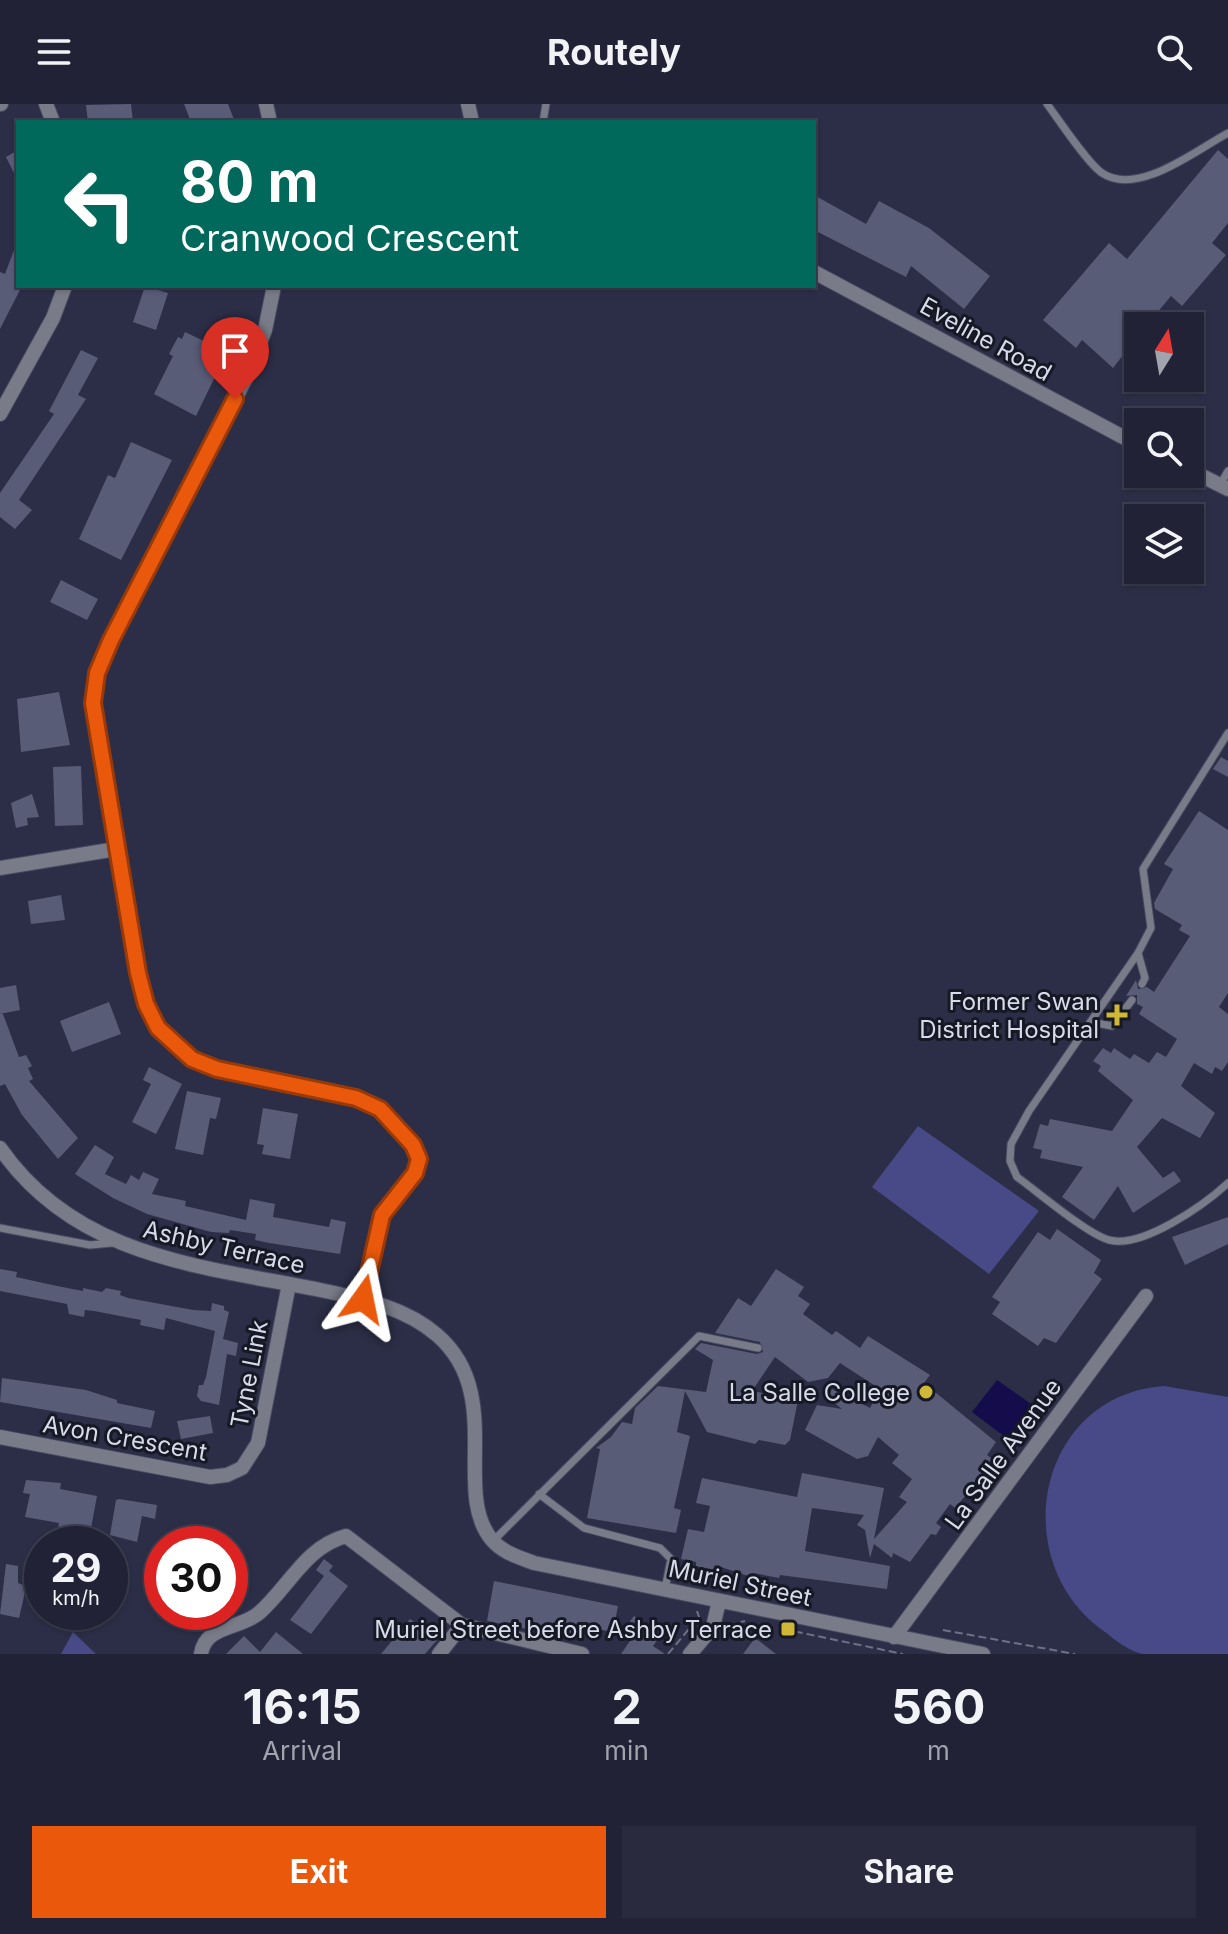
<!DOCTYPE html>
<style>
:root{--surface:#212235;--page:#292a3d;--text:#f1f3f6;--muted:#a2a4ad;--line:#3e3f50;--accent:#ea580c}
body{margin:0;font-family:Inter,sans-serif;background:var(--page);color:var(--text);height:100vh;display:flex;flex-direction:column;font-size:30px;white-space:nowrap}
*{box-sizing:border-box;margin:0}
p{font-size:26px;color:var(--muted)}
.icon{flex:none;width:44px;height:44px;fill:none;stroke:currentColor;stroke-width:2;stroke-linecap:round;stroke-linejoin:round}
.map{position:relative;height:1550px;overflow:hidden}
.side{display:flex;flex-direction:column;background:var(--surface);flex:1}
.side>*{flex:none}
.banner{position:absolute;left:16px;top:16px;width:800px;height:168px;border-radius:0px;box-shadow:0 2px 6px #0004,0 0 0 2px var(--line);background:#00695c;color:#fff;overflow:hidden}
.needle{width:52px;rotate:11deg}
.buttons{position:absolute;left:1124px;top:208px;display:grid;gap:16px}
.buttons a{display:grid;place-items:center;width:80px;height:80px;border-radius:0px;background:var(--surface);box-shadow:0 2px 6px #0004,0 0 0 2px var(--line);font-size:40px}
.speed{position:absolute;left:24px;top:1422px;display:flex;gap:16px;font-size:40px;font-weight:700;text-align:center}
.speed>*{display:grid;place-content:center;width:104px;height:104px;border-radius:50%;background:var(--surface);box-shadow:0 2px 6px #0004,0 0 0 2px var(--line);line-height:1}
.speed small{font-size:20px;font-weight:400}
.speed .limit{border:12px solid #d22;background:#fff;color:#111}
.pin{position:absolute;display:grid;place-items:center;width:68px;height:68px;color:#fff;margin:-82px -34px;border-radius:50% 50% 50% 0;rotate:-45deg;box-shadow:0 0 8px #0007}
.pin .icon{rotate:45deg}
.me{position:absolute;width:88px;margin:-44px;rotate:12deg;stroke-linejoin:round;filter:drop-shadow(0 0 6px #0008)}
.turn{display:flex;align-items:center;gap:28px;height:168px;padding:0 32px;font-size:36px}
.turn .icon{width:104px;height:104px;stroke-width:2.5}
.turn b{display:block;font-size:56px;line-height:68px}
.eta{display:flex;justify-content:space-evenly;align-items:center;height:136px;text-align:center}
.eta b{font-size:48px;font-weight:700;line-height:56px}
.action{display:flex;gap:16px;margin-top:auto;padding:16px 32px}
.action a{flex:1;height:92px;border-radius:0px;background:var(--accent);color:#fff;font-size:32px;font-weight:700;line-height:92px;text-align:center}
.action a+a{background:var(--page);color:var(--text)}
header{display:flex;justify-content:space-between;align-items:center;height:104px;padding:0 32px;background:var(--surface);font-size:36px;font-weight:700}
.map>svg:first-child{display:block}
.green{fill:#474a86}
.water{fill:#150d4b}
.building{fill:#585c77}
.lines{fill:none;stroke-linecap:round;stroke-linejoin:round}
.lane-casing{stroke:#474a61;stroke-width:9}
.street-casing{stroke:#474a61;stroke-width:16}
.path{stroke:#6e7086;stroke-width:2;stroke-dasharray:8 4;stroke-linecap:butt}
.lane{stroke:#797b88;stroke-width:7}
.street{stroke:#797b88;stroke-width:14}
.route-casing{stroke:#983908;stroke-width:20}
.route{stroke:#ea580c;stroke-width:14}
.poi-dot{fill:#cfb837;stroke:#161823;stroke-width:3}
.labels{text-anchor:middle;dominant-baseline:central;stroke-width:6;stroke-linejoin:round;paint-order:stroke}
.street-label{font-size:24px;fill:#d7daea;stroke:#161823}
.poi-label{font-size:24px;fill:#d7daea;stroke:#161823;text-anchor:end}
</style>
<header><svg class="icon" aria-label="menu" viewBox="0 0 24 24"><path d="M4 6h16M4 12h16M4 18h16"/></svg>Routely<svg class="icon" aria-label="search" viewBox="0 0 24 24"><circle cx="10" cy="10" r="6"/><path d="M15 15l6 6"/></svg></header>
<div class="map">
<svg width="1228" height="1550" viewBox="0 0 1228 1550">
<rect width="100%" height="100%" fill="#2c2e47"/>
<path class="green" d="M918 1022 1039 1107 989 1170 872 1083Z
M1164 1282 1228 1293V1550C1201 1550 1168 1550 1142 1550 1129 1547 1115 1536 1105 1528 1005 1459 1036 1291 1164 1282Z
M73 1528 96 1550H61Z"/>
<path class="water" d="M997 1276 1034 1302 1009 1336 972 1308Z"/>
<path class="building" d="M131 0 133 18H88L86 1Z
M184 0H228L235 18H191Z
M18 46V77L6 53Z
M1218 46 1228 55V119L1212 139 1226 151 1182 202 1171 192 1146 222H1138V232L1113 264 1082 236 1076 244 1043 216 1109 139 1127 155Z
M814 91 866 120 879 97 929 124 990 172 964 205 911 162 906 173 814 126Z
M16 141 18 182H22L0 225V168L5 170Z
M145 182 168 189 156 226 133 218Z
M185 228 227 248 196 312 154 290 173 252 169 250 178 233 182 235Z
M81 246 98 254 78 291 86 295 19 396 32 406 15 425 0 413V389L54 310 49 307Z
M131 338 172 356 121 456 79 435 108 371 115 374Z
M61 476 98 495 87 516 50 498Z
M59 588 70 641 21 648 17 595Z
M1221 653 1228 657V673L1213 665Z
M81 662 83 721 55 722 53 663Z
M32 690 39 713 27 714 28 721 16 724 11 699Z
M1199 707 1228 726V889L1219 903 1228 910V958L1222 967 1215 963 1212 970 1194 959 1181 982 1215 1009 1200 1034 1162 1014 1137 1043 1163 1074 1174 1067 1181 1077 1133 1109 1118 1082 1094 1116 1062 1093 1083 1063 1040 1054 1042 1046 1033 1044 1040 1020 1048 1022 1050 1015 1112 1027 1133 996 1098 967 1101 962 1093 957 1103 944 1111 949 1114 944 1130 955 1134 950 1149 959 1157 948 1166 953 1177 935 1139 910 1143 903 1137 900V891L1126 892 1136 876 1138 885 1147 883 1154 888 1190 832 1179 826 1182 821 1155 805 1154 799 1173 765 1164 760Z
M61 791 65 816 31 820 28 797Z
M16 881 20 906 0 910V884Z
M109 898 121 930 72 948 60 917Z
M0 910H3L19 953 26 951 32 962 28 964 33 975 29 977 78 1034 58 1055 22 1011 5 980 0 982Z
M149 963 182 980 156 1030 132 1018 151 980 143 976Z
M187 987 221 994 216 1015 210 1014 203 1051 175 1045Z
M263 1004 298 1010 290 1055 262 1050 264 1041 257 1040Z
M95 1041 114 1053 105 1070 126 1080 131 1071 139 1076 143 1068 159 1075 152 1090 186 1097 185 1102 246 1116 250 1095 275 1100 273 1113 329 1123 331 1115 346 1118 340 1150 269 1139 255 1136 256 1130 230 1126 229 1129 211 1128 147 1110 113 1094 75 1070Z
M1228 1113V1140L1185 1161 1172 1133Z
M1057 1125 1101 1156 1094 1169 1102 1175 1056 1239 1044 1234 1038 1242 992 1210 1000 1198 992 1193 1038 1128 1050 1136Z
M0 1165 17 1168 16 1173 57 1182 83 1187V1184L102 1188 106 1184 121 1187 120 1191 128 1194 193 1206 211 1207 212 1199 224 1202V1206L229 1208 223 1235 238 1239 236 1252 227 1250 219 1301 201 1297 197 1292 199 1281H203L206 1273 215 1227 166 1214 164 1226 140 1221 141 1216 94 1207 85 1206 84 1213 69 1210 67 1200 0 1187Z
M776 1165 804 1183 798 1192 810 1200 803 1210 832 1231 836 1227 860 1244 868 1232 930 1271 924 1279 996 1338 987 1351 995 1357 955 1404 950 1400 936 1419 941 1423 936 1431 931 1430 910 1458 893 1449 892 1454 874 1440 870 1454 865 1426 857 1421 864 1411 812 1404 805 1447 890 1462 887 1485 780 1471 779 1474 753 1469 751 1473 715 1461 713 1466 696 1462V1458L681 1455 688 1425 704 1428 710 1402 696 1399 702 1374 797 1393 802 1369 884 1384 874 1435 907 1398 899 1393 912 1375 892 1359 899 1351 878 1333 868 1352 857 1355 805 1326 817 1301 842 1305 828 1294 832 1285 870 1304 880 1285 840 1259 828 1274 808 1278 775 1253 752 1287 798 1296 790 1336 785 1341 759 1336 755 1340 707 1328 685 1287 677 1328 690 1332 674 1404 681 1406 676 1429 587 1414 600 1345 596 1344 611 1333 622 1318 632 1320 635 1304 658 1282 706 1288 713 1256 695 1245 701 1239 757 1250 763 1248 760 1238 715 1229 738 1194 751 1202Z
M2 1274 86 1286 117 1296V1299L155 1307 151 1324 0 1298Z
M210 1312 213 1329 181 1335 177 1317Z
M26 1376 61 1379 60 1385 97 1392 89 1435 57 1428 59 1419 25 1413 30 1390 23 1389Z
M119 1395 157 1401 155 1415 142 1412 137 1438 110 1431 116 1396Z
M324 1455 333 1462 329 1467 348 1482 311 1530 290 1516 324 1472 316 1466Z
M6 1460 18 1462V1479L23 1481 25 1488 19 1514 0 1510Z
M494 1477 618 1502 613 1528 580 1522 578 1535 487 1517Z
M634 1512 661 1531 653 1542 665 1550H621L634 1531 621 1529Z
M410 1515 438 1535 425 1550H381Z
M276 1528 303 1550H226L244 1532 260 1548Z
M755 1534 776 1550H743Z"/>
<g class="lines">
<defs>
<path id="lane" d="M1047 0C1059 16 1088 60 1102 69 1138 93 1196 46 1228 29
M543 18 546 0
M1220 381 1228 367
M1228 629 1143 765 1151 824 1138 849 1029 1007 1011 1040 1010 1057 1017 1073C1038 1088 1087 1130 1109 1136 1142 1145 1204 1101 1228 1079
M1138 849 1145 874 1142 880
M1091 918 1112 922 1132 896
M0 1124 90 1141 112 1139
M539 1390 584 1424 660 1444 671 1455 665 1485
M493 1437 699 1232 758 1244"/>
<path id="street" d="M0 0H1
M46 0 53 18
M266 0 270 18
M468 0 472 18
M814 168 1138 341
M274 182 265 226 249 268 111 536 97 569 93 599 138 869 146 900 158 924 192 955 217 965 356 994 380 1005 413 1041 419 1055 415 1069 382 1111 363 1195
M0 310 53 214 65 182
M1190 366 1228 385
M0 764 116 745
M0 1044C77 1155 204 1162 325 1187 364 1195 406 1204 437 1231 506 1290 451 1388 492 1436 503 1449 519 1453 534 1459L983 1550
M0 1333 210 1373 227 1371 242 1364 258 1339 289 1180
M894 1533 1146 1192
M201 1550C205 1521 241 1525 259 1509 289 1483 305 1443 346 1432L462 1521 582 1550
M439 1550 462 1521
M690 1550 713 1523 719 1497"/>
</defs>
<use href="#lane" class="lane-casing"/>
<use href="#street" class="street-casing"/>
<path class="path" d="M729 1521 745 1517
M783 1525 903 1550
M943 1526 1075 1550
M668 1550 699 1513 697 1507"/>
<use href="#lane" class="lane"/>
<use href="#street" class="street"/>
</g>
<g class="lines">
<defs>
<path id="route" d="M235 295 111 536 97 569 93 599 138 869 146 900 158 924 192 955 217 965 356 994 380 1005 413 1041 419 1055 415 1069 382 1111 363 1195"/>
</defs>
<use href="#route" class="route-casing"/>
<use href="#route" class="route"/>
</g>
<g class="poi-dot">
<path d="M1113 899h8v8h8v8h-8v8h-8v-8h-8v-8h8z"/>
<circle cx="926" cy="1288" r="8"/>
<rect x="780" y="1517" width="16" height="16" rx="4"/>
</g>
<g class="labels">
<g class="street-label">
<text transform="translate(986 235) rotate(29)">Eveline Road</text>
<text transform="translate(224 1143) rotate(13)">Ashby Terrace</text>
<text transform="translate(249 1270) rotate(-79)">Tyne Link</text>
<text transform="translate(125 1334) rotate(10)">Avon Crescent</text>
<text transform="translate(1003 1350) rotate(-54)">La Salle Avenue</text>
<text transform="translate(740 1479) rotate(12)">Muriel Street</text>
</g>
<g class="poi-label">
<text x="1099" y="897">Former Swan<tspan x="1099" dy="28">District Hospital</tspan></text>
<text x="910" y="1288">La Salle College</text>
<text x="772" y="1525">Muriel Street before Ashby Terrace</text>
</g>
</g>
</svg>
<div class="buttons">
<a><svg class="needle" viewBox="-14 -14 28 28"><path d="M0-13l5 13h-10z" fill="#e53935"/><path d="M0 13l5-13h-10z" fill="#a2a4ad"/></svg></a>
<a><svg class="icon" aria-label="search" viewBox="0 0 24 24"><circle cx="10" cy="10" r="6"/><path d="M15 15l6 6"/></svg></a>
<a><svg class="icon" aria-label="layers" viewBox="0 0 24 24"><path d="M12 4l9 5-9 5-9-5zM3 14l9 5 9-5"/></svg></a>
</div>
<div class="speed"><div>29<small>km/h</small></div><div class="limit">30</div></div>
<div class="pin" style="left:235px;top:295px;background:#d93025"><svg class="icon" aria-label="arrive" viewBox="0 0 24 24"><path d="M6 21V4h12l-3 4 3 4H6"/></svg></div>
<svg class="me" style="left:363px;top:1195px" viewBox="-20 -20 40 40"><path d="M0-17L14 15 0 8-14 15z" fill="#ea580c" stroke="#fff" stroke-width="4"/></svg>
<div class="banner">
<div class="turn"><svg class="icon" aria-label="left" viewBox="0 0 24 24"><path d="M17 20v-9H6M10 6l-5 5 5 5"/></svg><div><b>80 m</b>Cranwood Crescent</div></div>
</div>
</div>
<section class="side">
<div class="eta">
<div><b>16:15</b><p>Arrival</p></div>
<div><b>2</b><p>min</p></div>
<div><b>560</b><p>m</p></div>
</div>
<div class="action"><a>Exit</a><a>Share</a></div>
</section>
